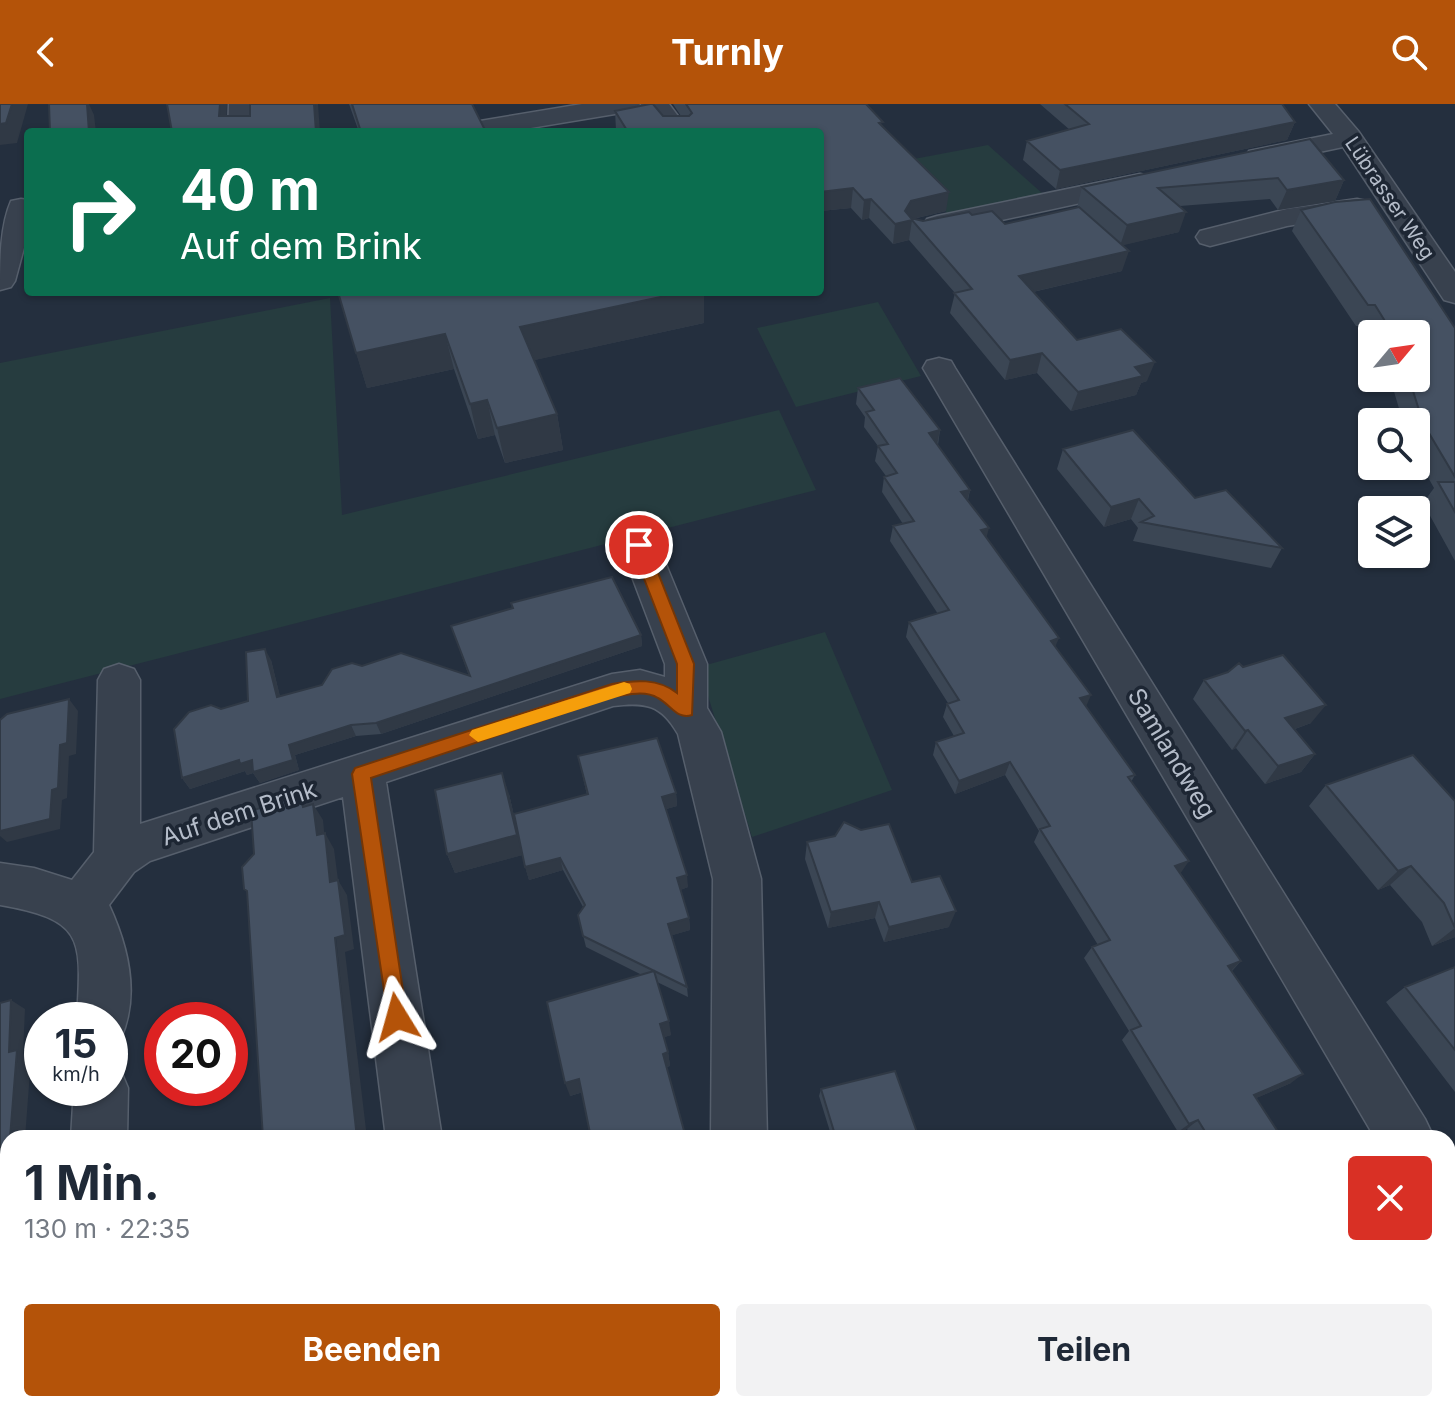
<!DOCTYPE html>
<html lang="de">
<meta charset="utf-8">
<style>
:root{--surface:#fff;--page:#f2f2f3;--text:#1f2937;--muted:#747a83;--accent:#b45309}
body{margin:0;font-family:Inter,sans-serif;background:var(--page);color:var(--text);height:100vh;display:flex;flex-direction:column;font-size:30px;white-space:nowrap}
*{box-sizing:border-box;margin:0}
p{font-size:26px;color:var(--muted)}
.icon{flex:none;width:44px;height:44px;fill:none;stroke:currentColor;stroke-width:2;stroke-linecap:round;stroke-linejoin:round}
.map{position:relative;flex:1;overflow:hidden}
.sheet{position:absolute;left:0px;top:1026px;width:1456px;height:282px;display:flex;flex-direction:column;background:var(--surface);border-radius:24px 24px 0 0;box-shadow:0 2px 6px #0004}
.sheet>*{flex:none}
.guide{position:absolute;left:24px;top:24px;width:800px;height:168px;border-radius:8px;box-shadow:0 2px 6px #0004;background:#0b6e4f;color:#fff;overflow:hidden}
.needle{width:52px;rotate:61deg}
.fabs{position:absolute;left:1358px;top:216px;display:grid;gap:16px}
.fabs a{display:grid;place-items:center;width:72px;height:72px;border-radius:8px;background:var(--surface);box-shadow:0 2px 6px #0004;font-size:40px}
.speed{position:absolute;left:24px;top:898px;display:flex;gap:16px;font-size:40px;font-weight:700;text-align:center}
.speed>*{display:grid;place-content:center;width:104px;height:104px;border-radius:50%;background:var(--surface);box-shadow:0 2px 6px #0004;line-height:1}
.speed small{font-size:20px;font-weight:400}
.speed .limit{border:12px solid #d22;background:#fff;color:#111}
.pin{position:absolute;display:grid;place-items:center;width:68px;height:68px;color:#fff;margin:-34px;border:4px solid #fff;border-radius:50%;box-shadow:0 2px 8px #0007}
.me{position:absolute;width:88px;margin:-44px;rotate:352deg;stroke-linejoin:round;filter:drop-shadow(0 0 6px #0008)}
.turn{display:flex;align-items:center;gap:28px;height:168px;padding:0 24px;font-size:36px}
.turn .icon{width:104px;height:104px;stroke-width:2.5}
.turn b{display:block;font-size:56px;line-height:68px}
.round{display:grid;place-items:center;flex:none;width:84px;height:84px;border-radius:8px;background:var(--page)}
.headline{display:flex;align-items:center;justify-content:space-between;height:136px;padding:0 24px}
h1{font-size:48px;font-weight:700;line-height:60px}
.action{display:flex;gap:16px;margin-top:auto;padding:16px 24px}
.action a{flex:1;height:92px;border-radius:8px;background:var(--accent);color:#fff;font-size:32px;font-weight:700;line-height:92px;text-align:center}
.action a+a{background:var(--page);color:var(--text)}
header{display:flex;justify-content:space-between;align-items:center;height:104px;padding:0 24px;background:var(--accent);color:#fff;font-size:36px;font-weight:700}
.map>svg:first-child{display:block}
.green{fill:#263c3f}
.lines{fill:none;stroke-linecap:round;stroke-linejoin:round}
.minor-casing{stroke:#565f6c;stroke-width:3}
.minor{fill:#38414e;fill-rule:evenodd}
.wall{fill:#3b4654}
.shaded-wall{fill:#303945}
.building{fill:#455162;stroke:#303945;stroke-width:2}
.route{fill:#b45309;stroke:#753606;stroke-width:2}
.slow{fill:#f59e0b}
.labels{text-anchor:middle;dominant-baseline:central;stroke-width:7;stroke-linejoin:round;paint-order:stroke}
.far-street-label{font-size:20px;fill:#b4bcc9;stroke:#1d2633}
.street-label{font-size:24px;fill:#b4bcc9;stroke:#1d2633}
</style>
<header><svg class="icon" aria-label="back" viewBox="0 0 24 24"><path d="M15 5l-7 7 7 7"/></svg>Turnly<svg class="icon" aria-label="search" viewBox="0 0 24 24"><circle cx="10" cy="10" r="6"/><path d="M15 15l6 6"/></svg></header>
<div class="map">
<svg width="1455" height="1307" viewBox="0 0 1455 1307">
<rect width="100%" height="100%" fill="#242f3e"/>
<path class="green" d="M988 41 1043 90 949 111 898 58Z
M330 194 342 411 779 306 816 386 0 595V259Z
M878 198 921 272 796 303 757 224Z
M825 528 892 686 752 733 699 563Z"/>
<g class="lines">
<defs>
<path id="minor" d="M229 0H255L254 28H228Z
M582 0H640L636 5 627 8 507 28H449L453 23 462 20Z
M643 0H669L690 28H664Z
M1309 0H1335L1359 28 1455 168V199L1444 196 1343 43 1258 61 1249 59 1245 53 1249 47 1333 30Z
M1140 70 1150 72 1154 78 1150 84 937 130 927 127 923 121 927 115 937 112Z
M21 95 28 96V129L15 177 11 183 0 186C0 158 0 122 11 97Z
M1357 95 1367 97 1371 103 1367 109 1287 122 1210 142 1200 139 1196 133 1200 127 1287 105Z
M939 254 951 257 955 264 1425 1015 1434 1034H1375L923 264 927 257Z
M639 428 652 432 658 441 707 560V604L721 628 761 775 767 1034H711L713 775 678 630C661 600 645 598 613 602L386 678 442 1034H386L343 693 150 757 134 768 109 801C128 842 140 891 121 934L110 938V916H77C81 836 87 816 0 801V759L34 764 72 776 94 748 98 576 104 565 119 560 134 565 140 576V720L612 570 640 566 665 573V560L620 441 626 432Z
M110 961 120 965 128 984 127 1034H71L74 984H110Z
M1448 1075 1455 1078V1145L1448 1142Z
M59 1300H121V1307H59Z
M422 1300H484L485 1307H423Z
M777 1300H839L841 1307H779Z"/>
</defs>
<use href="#minor" class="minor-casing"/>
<use href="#minor" class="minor"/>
</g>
<path class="wall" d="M349 0H472L486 28H359Z
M641 0H653L663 12H681L673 0H866L946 107 913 115 923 117 972 111 1005 120 1077 104 1082 83 1310 35 1344 76 1335 97 1278 106 1270 95 1180 102 1179 128 1122 141V167L1033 188 1077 236 1147 277 1141 279 1136 291 1071 307 1037 269 1005 276 950 209 955 189 909 136 893 140 869 114 862 116 851 104 820 107V28H618L616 26 615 7 641 2Z
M1040 0H1282L1295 18 1287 36 1056 85 1023 56 1027 37 1070 26Z
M1301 106 1455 224V457L1423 399 1434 384 1416 352V318H1403L1390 274H1416V230H1372V237L1363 222H1356L1292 127Z
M338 188 704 219 534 256 557 310 563 346 505 359 495 331 478 335 454 265 367 284Z
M858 284 940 326 938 341 970 386 968 396 986 433 1056 543 1086 602 1135 671 1131 678 1180 769 1241 857 1232 867 1291 979 1256 994 1282 1034H1193L1187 1025 1178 1028 1122 936 1129 927 1084 854 1092 843 1098 841 1034 738 1039 727 1005 671 955 690 933 651 936 638 954 632 943 613 947 600 948 599 906 533 909 518 938 510 890 437 893 422 903 420 882 388 884 373 886 372 875 357 878 342 864 323 865 313 856 300Z
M1063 345 1195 394 1282 444 1271 464 1133 437 1138 424 1131 415 1104 423 1057 365Z
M511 499 641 531 642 542 381 630 356 632 295 651 299 666 260 679 253 669 247 671 245 667 190 685 182 674 221 605 248 597 271 556 280 593 322 581 362 562 469 572 451 522 512 504Z
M1243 563 1311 619 1295 625 1315 650 1301 668 1265 680 1236 644 1232 646 1193 595 1204 576Z
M578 652 676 689 677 702 666 705 688 783 680 786 689 814 690 826 672 831 687 883 688 893 657 878 671 931 664 933 668 948 670 962 570 992 642 871 586 843 578 811 583 803 563 766 529 776 522 751 455 769 447 750 509 690 518 729 587 691Z
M1326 681 1455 697V833L1432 842 1422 818 1390 781 1378 786 1309 702Z
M807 738 912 778 949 823 884 838 875 814 828 824 805 755Z
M1455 863V988L1386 898 1405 883Z
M821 985 919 1034H832L819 992Z
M858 1300H1083L1073 1307H860Z"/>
<path class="shaded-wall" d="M12 0H28L17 39 0 41V20Z
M87 0H89L94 11 96 28H89Z
M220 0H227L226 28 219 12Z
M314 0H318L320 28H316Z
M1295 18 1287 36 1056 85 1060 66Z
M1344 76 1335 97 1278 106 1287 86Z
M853 84 851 104 820 107V88Z
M949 88 946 107 908 116H912L909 136 893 140 895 120 905 107 911 97Z
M871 95 869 114 862 116 864 96Z
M1186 108 1179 128 1120 142 1127 121Z
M1129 147 1122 167 1015 192 1019 172Z
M684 188H704V219L526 258 520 223Z
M445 230 454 265 367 284 356 249Z
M1042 249 1037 269 1005 276 1010 256Z
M1155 258 1147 277 1141 279 1136 291 1071 307 1078 288 1135 263Z
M487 296 495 331 478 335 470 300Z
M557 310 563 346 505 359 497 324Z
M940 326 937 341 929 329Z
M970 386 966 401 961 388Z
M1139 395 1131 415 1104 423 1111 403Z
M989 424 985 439 981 426Z
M641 531 642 542 381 630 376 619Z
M1059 534 1053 548 1051 537Z
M265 545 271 556 283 604 277 593Z
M1091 591 1085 605 1080 594Z
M69 595 78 607 76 650 69 652 67 694 62 696 60 725 7 738 0 732V727L60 641Z
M1326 601 1311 619 1272 633 1285 614Z
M351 621 356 632 295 651 299 666 260 679 253 669 247 671 245 667 190 685 182 674Z
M1248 626 1236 644 1232 646 1245 627Z
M1315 650 1301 668 1265 680 1278 662Z
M1010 658 1005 671 955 690 959 677Z
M502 669 509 690 523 751 455 769 447 750Z
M676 689 677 702 663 706 662 693Z
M313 700 323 716 326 747 317 731Z
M325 729 334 745 338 776 347 791 354 845 345 848 367 1034H357Z
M560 754 563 766 529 776 525 763Z
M1189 757 1180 770 1175 762Z
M1411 762 1390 781 1378 786 1398 767Z
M687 771 688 783 678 787 677 774Z
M879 798 875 814 828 824 831 808Z
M956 807 949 823 884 838 889 823Z
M689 814 690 826 670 832 668 820Z
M1455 824V833L1432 842Z
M1241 857 1230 868 1228 862Z
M11 896 25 905 23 950 31 955 25 1034H10L9 948Z
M669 917 671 931 662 934 660 920Z
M668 948 670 962 665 963 663 950Z
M1303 970 1291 979 1243 1000 1254 991Z
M579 975 583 988 570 992 565 979Z
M1198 1016 1187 1025 1178 1028 1189 1020Z
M8 1057V1149L0 1151V1141Z
M296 1300H319L298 1307H276Z"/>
<path class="building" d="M0 0H12L6 19 0 20Z
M49 0H87L89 28H50Z
M167 0H220L219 12H250V0H314L316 28H172Z
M352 0H472L486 28H361Z
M650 0H653L663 12H689L692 9 686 0H866L883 18 879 19 949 88 911 97 905 107 911 114 923 117 969 108 972 111 992 107 1005 120 1079 103 1129 147 1019 172 1077 236 1121 225 1155 258 1135 263 1143 272 1078 288 1042 249 1010 256 954 189 972 185 912 116 895 120 871 95 864 96 853 84 820 88V28H628L615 7Z
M1065 0H1282L1295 18 1060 66 1027 37 1089 20Z
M1310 35 1344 76 1287 86 1278 74 1158 84 1186 108 1127 121 1082 83Z
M1370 95 1455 224V373L1423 319 1409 274H1416V230H1393L1375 201H1368L1301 106 1335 98Z
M338 188H684L520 223 557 310 497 324 487 296 470 300 445 230 356 249Z
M900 274 940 326 929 329 970 386 961 388 989 424 981 426 1059 534 1051 537 1091 591 1080 594 1135 671 1128 673 1189 757 1175 762 1241 857 1228 862 1303 970 1254 991 1282 1034H1209L1198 1016 1189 1020 1131 926 1141 922 1092 843 1110 836 1040 725 1050 722 1010 658 959 677 936 638 964 629 947 600 959 596 909 518 949 506 893 422 914 417 884 373 897 369 878 342 888 340 866 308 874 306 858 284Z
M1133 326 1195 394 1226 386 1282 444 1141 418 1154 412 1139 395 1111 403 1063 345Z
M1438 378H1455V408Z
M612 473 641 531 376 619 351 621 289 641 293 656 253 668 252 656 240 660 239 656 182 674 174 625 189 608 211 601 221 605 248 597 246 548 265 545 277 593 322 581 332 565 352 559 362 562 401 549 470 572 451 522 513 504 511 499Z
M1283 551 1326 601 1285 614 1315 650 1278 662 1248 626 1245 627 1204 576 1228 568 1239 559 1243 563Z
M69 595 67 639 60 641 58 684 52 686 50 715 0 727V616L7 610Z
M657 634 676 689 662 693 687 771 677 774 689 814 668 820 687 883 583 832 578 811 585 801 560 754 525 763 514 710 588 690 578 652Z
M1413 651 1455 697V824L1444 799 1411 762 1398 767 1326 681Z
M502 669 517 731 447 750 435 686Z
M300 691 303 703 313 700 317 731 325 729 330 778 338 776 345 831 335 834 357 1034H263L247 787 244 785 242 763 254 750 251 707Z
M844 718 861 726 889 720 912 778 940 772 956 807 889 823 879 798 831 808 807 738 835 732Z
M1455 863V946L1405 883Z
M654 867 669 917 660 920 668 948 663 950 686 1034H591L579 975 565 979 547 898Z
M11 896 9 948 17 946 10 1034H8V1057L1 1140 0 1141V899Z
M895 967 919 1034H836L821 985Z
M275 1300H296L276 1307Z
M636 1300H726L727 1307H638Z
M867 1300H1083L1084 1304 1073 1307H869Z"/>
<path class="route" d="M639 436 647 441 694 560 692 611C677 616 671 601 658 594 644 586 628 591 612 593L371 674 407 913 404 920 397 923 389 920 352 670 355 664 612 580C635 576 658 574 677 589V560L631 441Z"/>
<path class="slow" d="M624 578 630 580 632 585 630 589 478 638 469 631 472 626Z"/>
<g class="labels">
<g class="far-street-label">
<text transform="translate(1390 94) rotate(56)">Lübrasser Weg</text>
</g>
<g class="street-label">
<text transform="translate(1172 649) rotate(59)">Samlandweg</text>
<text transform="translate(239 709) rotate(-18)">Auf dem Brink</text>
</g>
</g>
</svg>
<div class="fabs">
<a><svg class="needle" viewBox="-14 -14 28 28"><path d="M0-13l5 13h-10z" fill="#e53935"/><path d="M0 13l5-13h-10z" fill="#747a83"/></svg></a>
<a><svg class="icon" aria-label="search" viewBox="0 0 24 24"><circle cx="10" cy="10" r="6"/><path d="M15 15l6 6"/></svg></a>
<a><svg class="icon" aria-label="layers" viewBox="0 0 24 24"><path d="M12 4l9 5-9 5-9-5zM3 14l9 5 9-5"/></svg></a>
</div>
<div class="speed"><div>15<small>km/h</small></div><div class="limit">20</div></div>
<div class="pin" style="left:639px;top:441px;background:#d93025"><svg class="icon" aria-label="arrive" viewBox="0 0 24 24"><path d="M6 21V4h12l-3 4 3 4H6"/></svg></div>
<svg class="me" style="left:397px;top:913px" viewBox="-20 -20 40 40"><path d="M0-17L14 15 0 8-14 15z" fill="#b45309" stroke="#fff" stroke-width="4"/></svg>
<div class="guide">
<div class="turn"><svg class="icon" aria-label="right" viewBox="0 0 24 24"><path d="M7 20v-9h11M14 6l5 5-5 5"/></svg><div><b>40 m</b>Auf dem Brink</div></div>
</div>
<section class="sheet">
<div class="headline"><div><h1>1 Min.</h1><p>130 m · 22:35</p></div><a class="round" style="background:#d93025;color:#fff"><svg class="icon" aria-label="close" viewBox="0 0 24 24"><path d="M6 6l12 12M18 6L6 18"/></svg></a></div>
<div class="action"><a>Beenden</a><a>Teilen</a></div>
</section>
</div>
